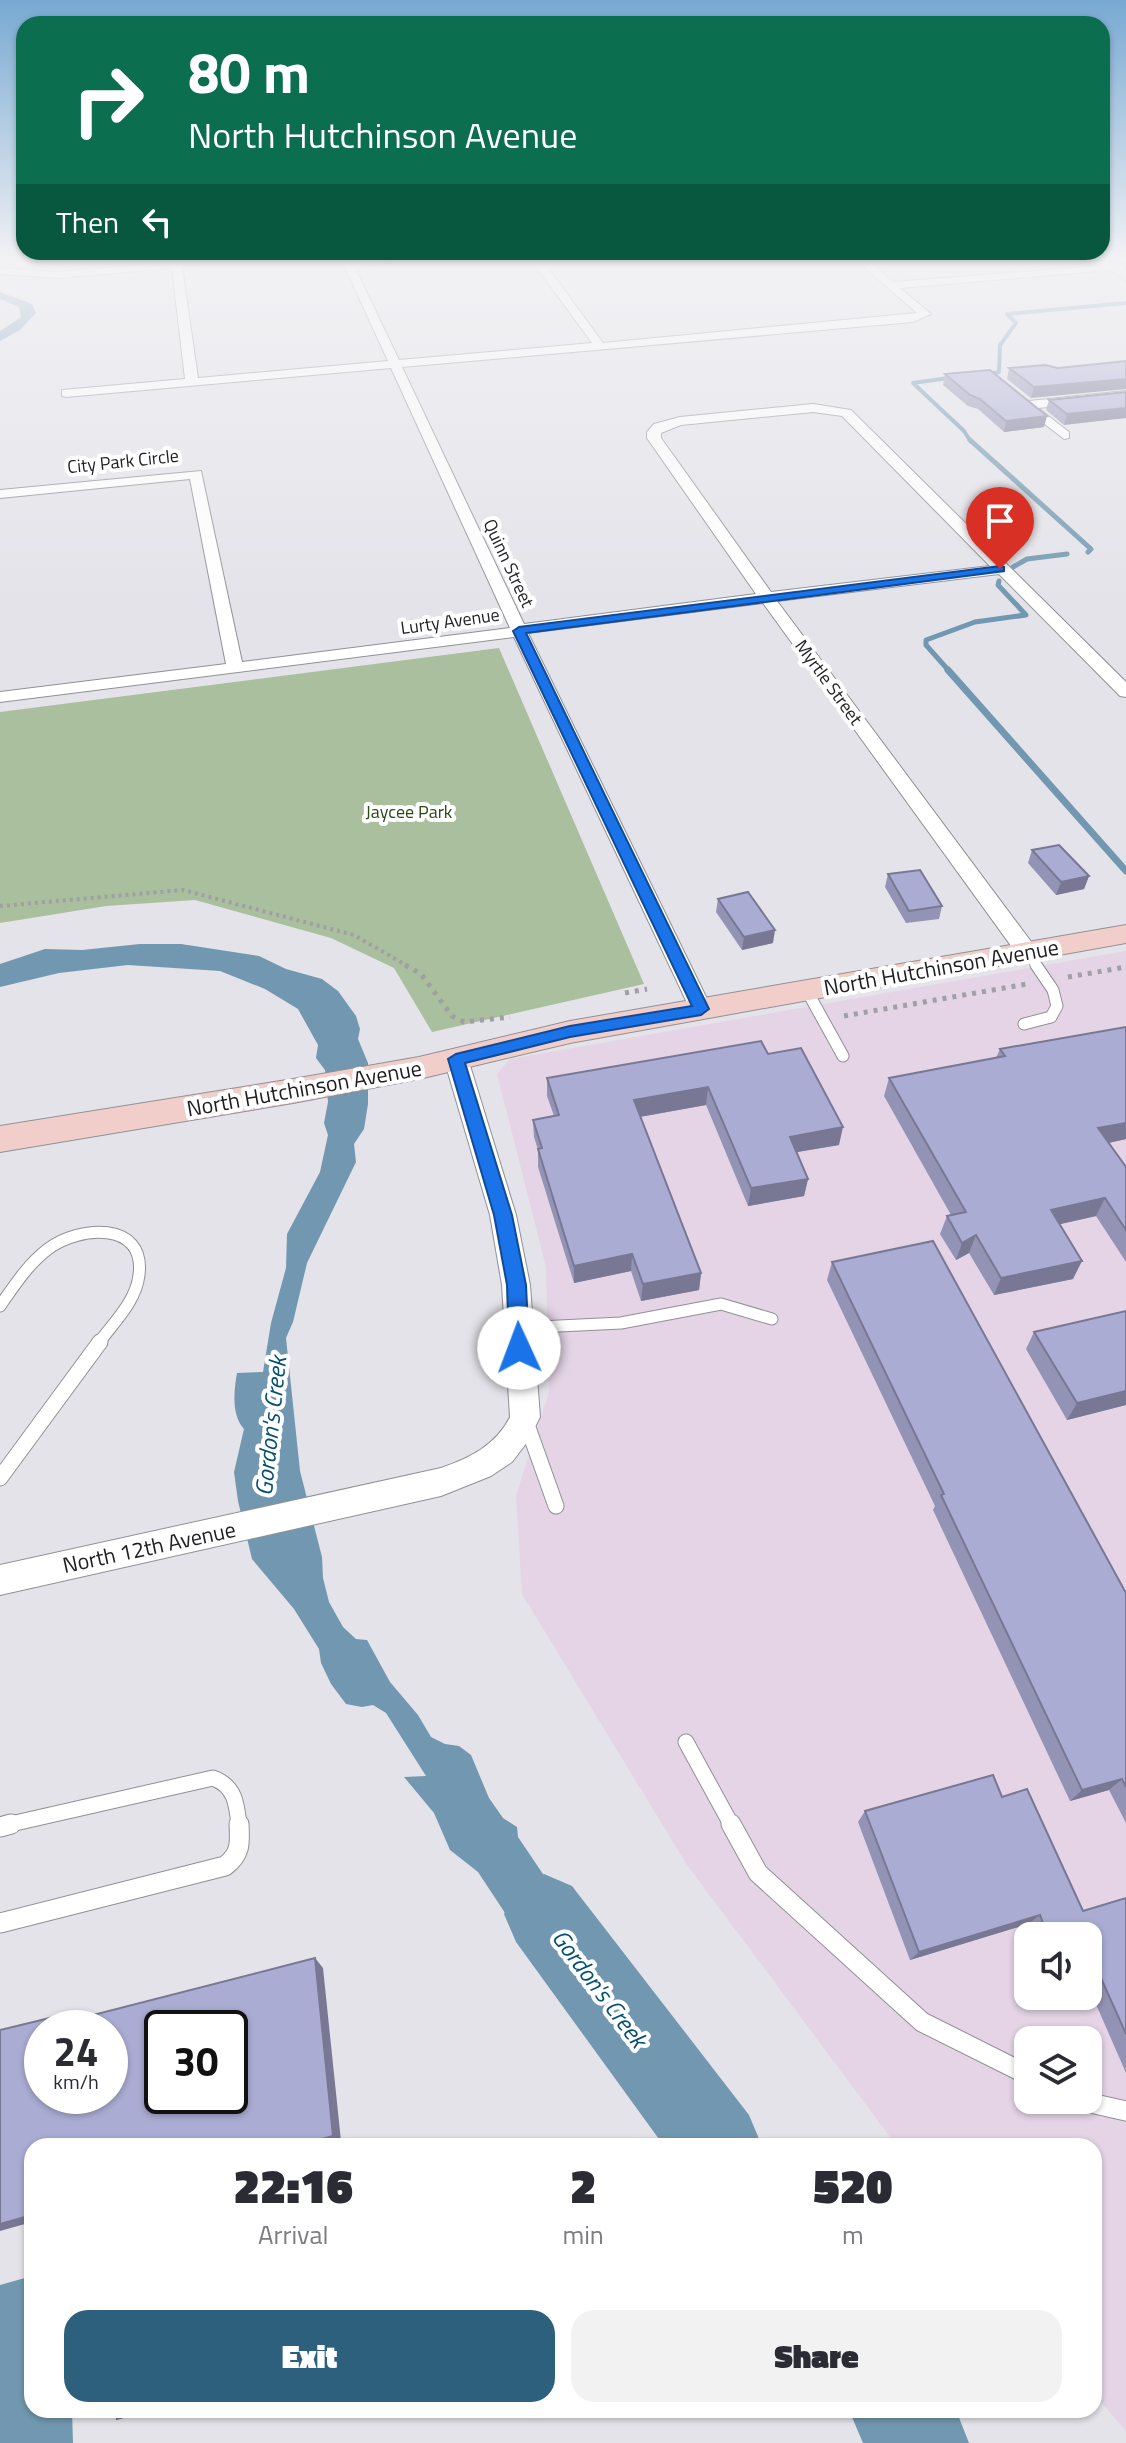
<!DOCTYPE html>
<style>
:root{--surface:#fff;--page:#f2f2f3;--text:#2b2b33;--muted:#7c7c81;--accent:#2d607d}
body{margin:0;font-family:"Titillium Web",sans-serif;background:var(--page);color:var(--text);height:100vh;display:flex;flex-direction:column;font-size:30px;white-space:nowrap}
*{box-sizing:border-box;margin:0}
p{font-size:26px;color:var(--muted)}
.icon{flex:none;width:44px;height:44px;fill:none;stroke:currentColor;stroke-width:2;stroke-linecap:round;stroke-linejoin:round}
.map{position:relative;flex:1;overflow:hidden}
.panel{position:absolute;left:24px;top:2138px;width:1078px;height:280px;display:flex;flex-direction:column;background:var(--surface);border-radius:24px;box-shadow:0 2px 6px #0004}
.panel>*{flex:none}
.guide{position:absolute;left:16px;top:16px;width:1094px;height:244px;border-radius:24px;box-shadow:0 2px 6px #0004;background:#0b6e4f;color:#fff;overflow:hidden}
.buttons{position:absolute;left:1014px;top:1922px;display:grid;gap:16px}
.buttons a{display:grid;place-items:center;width:88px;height:88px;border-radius:16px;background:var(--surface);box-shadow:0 2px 6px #0004;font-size:40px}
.speed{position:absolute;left:24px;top:2010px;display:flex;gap:16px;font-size:40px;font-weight:700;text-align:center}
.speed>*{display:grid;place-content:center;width:104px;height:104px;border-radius:50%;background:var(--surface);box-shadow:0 2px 6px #0004;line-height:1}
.speed small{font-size:20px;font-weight:400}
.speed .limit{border:4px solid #111;border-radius:12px;background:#fff;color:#111}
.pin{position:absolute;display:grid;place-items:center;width:68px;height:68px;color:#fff;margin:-82px -34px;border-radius:50% 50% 50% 0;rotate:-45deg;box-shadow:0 0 8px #0007}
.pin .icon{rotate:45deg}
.me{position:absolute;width:88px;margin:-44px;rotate:358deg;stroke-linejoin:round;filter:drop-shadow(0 0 6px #0008)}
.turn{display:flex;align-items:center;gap:28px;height:168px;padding:0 40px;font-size:36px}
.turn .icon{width:104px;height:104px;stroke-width:2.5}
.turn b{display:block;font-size:56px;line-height:68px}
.then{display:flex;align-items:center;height:76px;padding:0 40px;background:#0003;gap:16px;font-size:30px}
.eta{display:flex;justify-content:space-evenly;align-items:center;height:136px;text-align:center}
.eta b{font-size:48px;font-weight:800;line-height:56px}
.cta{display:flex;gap:16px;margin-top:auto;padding:16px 40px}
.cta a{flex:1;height:92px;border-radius:24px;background:var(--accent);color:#fff;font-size:32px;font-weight:800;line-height:92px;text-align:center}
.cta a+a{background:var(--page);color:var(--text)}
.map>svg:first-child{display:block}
.education{fill:#e4d4e6;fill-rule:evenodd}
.green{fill:#a9bf9d}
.water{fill:#7198b0}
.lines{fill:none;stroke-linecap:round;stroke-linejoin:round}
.stream-far2{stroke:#7198b0;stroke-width:4}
.stream-far1{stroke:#7198b0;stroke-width:5}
.stream{stroke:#7198b0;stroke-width:7}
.river{fill:#7198b0;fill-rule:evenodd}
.lane-far3-casing{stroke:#909095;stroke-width:10}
.lane-far2-casing{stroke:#909095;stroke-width:13}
.lane-far1-casing{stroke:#909095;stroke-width:17}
.lane-casing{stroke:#909095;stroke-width:21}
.street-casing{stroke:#909095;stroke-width:2}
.secondary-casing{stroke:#909095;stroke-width:2}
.path-far1{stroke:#a0a0a4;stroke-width:4;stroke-dasharray:3 4;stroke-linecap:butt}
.path{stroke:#a0a0a4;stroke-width:5;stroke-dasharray:4 6;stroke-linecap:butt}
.lane-far3{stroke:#fff;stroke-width:9}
.lane-far2{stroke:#fff;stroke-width:11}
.lane-far1{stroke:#fff;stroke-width:15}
.lane{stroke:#fff;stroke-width:19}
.street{fill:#fff;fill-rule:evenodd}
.secondary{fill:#f2cecb;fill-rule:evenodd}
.wall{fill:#9394b5}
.shaded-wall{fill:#787894}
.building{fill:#abacd3;stroke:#787894;stroke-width:2;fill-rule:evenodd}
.route{fill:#1a73e8;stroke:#114b97;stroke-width:2}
.labels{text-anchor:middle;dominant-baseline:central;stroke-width:8;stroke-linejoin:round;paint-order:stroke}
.far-street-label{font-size:18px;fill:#1e1e20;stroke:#fff}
.far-park-label{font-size:18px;fill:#294814;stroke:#fff}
.street-label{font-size:22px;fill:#1e1e20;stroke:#fff}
.water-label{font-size:24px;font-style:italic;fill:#055072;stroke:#fff}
</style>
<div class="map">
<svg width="1126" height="2443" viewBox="0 0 1126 2443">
<rect width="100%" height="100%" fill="#e3e3e9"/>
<path class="education" d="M1126 951V2431L1094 2394V2146H897L687 1865 522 1594 516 1496 549 1392 546 1267 497 1074 510 1059ZM1028 1936H1088V1996H1028ZM1028 2040H1088V2100H1028Z"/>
<path class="green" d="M499 648 644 984 432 1032 394 968 331 938 195 900 106 906 0 923V712Z"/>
<path class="water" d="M0 292 32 304 36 313 20 330 0 341V331L21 317 19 307 0 299Z
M140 944H181L259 956 286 969 322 979 338 991 356 1016 360 1029 358 1039 368 1063V1104L364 1129 354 1144 356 1162 307 1263 293 1322 286 1338 300 1471 322 1557 323 1578 329 1602 343 1627 356 1639 367 1640 390 1682 418 1715 431 1737 445 1744 459 1746 471 1755 489 1798 503 1818 517 1827 518 1837 580 1929 590 1977 550 1983 523 1949 515 1928 478 1872 450 1850 434 1813 404 1777 426 1776 386 1713 373 1705 362 1707 346 1704 331 1684 321 1663 319 1649 294 1609 252 1559 238 1501 234 1472 244 1429C231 1415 234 1390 237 1373L263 1372 271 1323 286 1268 287 1234 320 1172 328 1135 324 1123 328 1102 325 1070 316 1058 318 1045 298 1009 265 989 220 971 128 965 59 973 0 987V964L45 949 82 950Z
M32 2276V2410H72L73 2443H0V2285Z"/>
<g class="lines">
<path class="stream-far2" d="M985 375 999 372 1000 345 1016 323 1007 314 1126 303
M955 377 913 383 964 431 971 442"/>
<path class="stream-far1" d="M970 440 1091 549 1088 552
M1013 567 1027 559 1067 554
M950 672 926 645V640L975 622 1026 615 998 585 999 581"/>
<path class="stream" d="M948 670 1126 871"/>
<path class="river" d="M544 1874 572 1886 749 2115 762 2146H664L516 1942 504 1914 516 1886Z
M849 2410H956L969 2443H863Z"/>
<defs>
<path id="lane-far3" d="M1027 952 1037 967"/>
<path id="lane-far2" d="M807 991 843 1056
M1024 1024 1051 1017 1057 1006 1053 990 1036 965
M0 1306C14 1286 28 1264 48 1249 78 1226 146 1220 139 1275 136 1302 113 1323 98 1344
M518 1328 621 1323 721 1304 772 1319"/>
<path id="lane-far1" d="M526 1422 556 1506
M0 1478 100 1342
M686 1742 732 1826
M2 1826 213 1778C235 1786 237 1804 239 1826"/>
<path id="lane" d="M731 1824 758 1873 922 2022 1028 2075
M0 1827 11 1824
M0 1923 225 1866C241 1854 240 1843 239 1824
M1077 2100 1126 2111"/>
<path id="street" d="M178 261H223L182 267 198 378 388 361 342 261H404L355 268 399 360 592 343 532 261H543L603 343 917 313 857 261H869L893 282 1126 264 1123 269 900 288 931 314 913 322 402 367 524 624 756 594 647 438V432L654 424 680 417 813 404 851 410 1126 682V697L1120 696 999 574 777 601 1035 947 1038 952 1035 957H1019L763 603 528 633 712 1009 709 1014H693L690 1009 514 637 0 702V692L226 664 190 479 0 498V490L201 471 242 662 510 628 391 368 66 397 62 396V390L185 379 172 268 59 278 0 274V268L59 272ZM813 412 842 416 990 566 771 592 661 438V433L681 425Z
M1126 391V399L1038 408 1069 432V438L1064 439 1014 400 1020 396 1029 401Z
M456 1051 464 1053 468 1059 516 1215 530 1285 540 1417 528 1441 512 1462 491 1476 441 1496 0 1595V1565L441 1468C470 1458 496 1445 510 1417L502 1285 490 1215 444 1059 448 1053Z"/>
<path id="secondary" d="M1097 261H1114L1126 270V281Z
M1126 925V943L570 1043 419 1079 293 1103 0 1152V1126L293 1079 419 1057 570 1021Z"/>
</defs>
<use href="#lane-far3" class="lane-far3-casing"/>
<use href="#lane-far2" class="lane-far2-casing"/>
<use href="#lane-far1" class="lane-far1-casing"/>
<use href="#lane" class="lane-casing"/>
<use href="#street" class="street-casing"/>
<use href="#secondary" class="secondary-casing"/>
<path class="path-far1" d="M0 906 183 890 354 935 409 967"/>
<path class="path" d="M405 965 421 974 452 1016 464 1022 510 1017
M1068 977 1126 967
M625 993 647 989
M844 1016 1027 984"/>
<use href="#lane-far3" class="lane-far3"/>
<use href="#lane-far2" class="lane-far2"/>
<use href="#lane-far1" class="lane-far1"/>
<use href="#lane" class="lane"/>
<use href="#street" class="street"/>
<use href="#secondary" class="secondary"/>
</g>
<path class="wall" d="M1045 365 1031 398 1007 379 1009 368Z
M945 374 1044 427 1004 432 978 409 968 406 943 385Z
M1126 392 1064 425 1046 410 1049 400Z
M1032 850 1089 876 1084 889 1056 895 1028 863Z
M888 874 942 906 939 919 906 923 885 887Z
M718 899 773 943 742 950 716 912Z
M1126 1027V1139L1108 1143 1126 1167V1262L1096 1216 1060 1224 1073 1279 994 1295 969 1253 956 1260 940 1234 947 1216 951 1215 884 1096 889 1078 996 1058 1000 1049Z
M768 1054 839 1145 796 1152 808 1179 804 1196 748 1206 706 1105 640 1117 701 1273 699 1290 641 1301 631 1271 574 1283 538 1167V1150L534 1137 533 1120 554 1116 547 1096V1078Z
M832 1262 1126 1593V1823L1109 1790 1070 1801 933 1510 935 1506 827 1280Z
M1034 1332 1126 1405 1067 1420 1026 1349Z
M1002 1797 1083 1911 1126 1898V2073L1088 1986V1936H1033L1028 1924 910 1960 858 1822 865 1811Z"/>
<path class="shaded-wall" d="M1126 379V389L1031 398 1034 387Z
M1126 408V418L1064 425 1067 414Z
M1047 416 1044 427 1004 432 1006 421Z
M1089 876 1084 889 1056 895 1061 882Z
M775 930 773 943 742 950 744 937Z
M708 1087 706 1105 633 1118 634 1100Z
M1126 1123V1139L1090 1147 1098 1128Z
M843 1127 839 1145 786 1154 790 1137Z
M808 1179 804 1196 748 1206 751 1188Z
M1105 1198 1096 1216 1043 1228 1051 1210Z
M976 1235 969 1253 956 1260 962 1243Z
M632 1254 631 1271 574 1283V1266Z
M1082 1261 1073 1279 994 1295 1001 1278Z
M701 1273 699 1290 641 1301 643 1284Z
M1126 1391V1405L1067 1420 1077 1403Z
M1122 1779 1109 1790 1070 1801 1082 1790Z
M1040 1915 1028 1924 910 1960 919 1952Z
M315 1958 323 1968 341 2141 321 2146H296Z
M62 2015 78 2023H62Z
M32 2215V2222L0 2231V2224Z"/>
<path class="building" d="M1126 361V379L1034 387 1009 368 1045 365 1058 368Z
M990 370 1047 416 1006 421 980 399 970 395 945 374Z
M1126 392V408L1067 414 1049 400Z
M1059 845 1089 876 1061 882 1032 850Z
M920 870 942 906 909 911 888 874Z
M748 892 775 930 744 937 718 899Z
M1126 1027V1123L1098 1128 1126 1167V1230L1105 1198 1051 1210 1082 1261 1001 1278 976 1235 962 1243 947 1216 966 1212 889 1078 1005 1056 1000 1049Z
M761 1041 768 1054 801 1048 843 1127 790 1137 808 1179 751 1188 708 1087 634 1100 701 1273 643 1284 632 1254 574 1266 538 1149 542 1148 533 1120 559 1115 547 1078Z
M933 1241 1126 1593V1787L1122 1779 1082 1790 941 1495 944 1494 832 1262Z
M1126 1311V1391L1077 1403 1034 1332Z
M993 1775 1002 1797 1027 1789 1083 1911 1126 1898V2034L1088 1949V1936H1048L1040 1915 919 1952 865 1811Z
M315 1958 333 2136 296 2146H32V2215L0 2224V2030L62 2015V2023ZM42 2028H110V2096H42ZM162 2028H230V2096H162Z
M117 2410H148L117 2419Z"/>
<linearGradient id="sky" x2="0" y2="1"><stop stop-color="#78a9d2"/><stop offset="0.43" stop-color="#f2f2f5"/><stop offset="1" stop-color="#f2f2f5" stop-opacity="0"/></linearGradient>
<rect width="1126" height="603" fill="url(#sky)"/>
<path class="route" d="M1000 566 1004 567V571L526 633 709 1009 701 1015 570 1037 465 1063 512 1215 526 1285 529 1348 526 1354 519 1357 512 1354 509 1348 507 1285 494 1215 448 1059 456 1054 570 1026 692 1006 513 631 519 627Z"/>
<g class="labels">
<g class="far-street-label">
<text transform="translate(123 461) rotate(-6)">City Park Circle</text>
<text transform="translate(509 563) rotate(65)">Quinn Street</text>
<text transform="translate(450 621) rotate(-8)">Lurty Avenue</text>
<text transform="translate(829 682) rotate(54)">Myrtle Street</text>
</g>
<g class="far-park-label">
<text x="409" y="811">Jaycee Park</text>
</g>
<g class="street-label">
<text transform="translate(941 967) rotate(-10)">North Hutchinson Avenue</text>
<text transform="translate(304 1088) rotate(-10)">North Hutchinson Avenue</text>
<text transform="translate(149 1547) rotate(-12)">North 12th Avenue</text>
</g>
<g class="water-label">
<text transform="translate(270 1426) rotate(-84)">Gordon's Creek</text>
<text transform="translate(600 1988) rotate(53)">Gordon's Creek</text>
</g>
</g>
</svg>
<div class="buttons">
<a><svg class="icon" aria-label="sound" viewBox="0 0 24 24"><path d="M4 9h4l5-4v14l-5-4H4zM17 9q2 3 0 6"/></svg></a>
<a><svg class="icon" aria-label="layers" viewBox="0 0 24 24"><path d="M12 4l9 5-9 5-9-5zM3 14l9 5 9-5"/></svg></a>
</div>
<div class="speed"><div>24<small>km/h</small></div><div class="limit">30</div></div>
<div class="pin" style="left:1000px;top:569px;background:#d93025"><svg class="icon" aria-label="arrive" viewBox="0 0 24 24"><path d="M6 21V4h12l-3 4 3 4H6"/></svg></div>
<svg class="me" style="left:519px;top:1348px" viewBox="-20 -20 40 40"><circle r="19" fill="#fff"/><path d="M0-13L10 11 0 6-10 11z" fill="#1a73e8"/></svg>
<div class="guide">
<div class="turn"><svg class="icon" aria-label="right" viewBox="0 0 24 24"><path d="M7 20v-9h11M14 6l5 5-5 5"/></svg><div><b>80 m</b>North Hutchinson Avenue</div></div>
<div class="then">Then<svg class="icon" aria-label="left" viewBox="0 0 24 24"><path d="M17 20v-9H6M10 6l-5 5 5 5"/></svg></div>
</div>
<section class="panel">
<div class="eta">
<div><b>22:16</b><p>Arrival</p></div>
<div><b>2</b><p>min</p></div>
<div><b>520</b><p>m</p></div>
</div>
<div class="cta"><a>Exit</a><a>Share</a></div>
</section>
</div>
